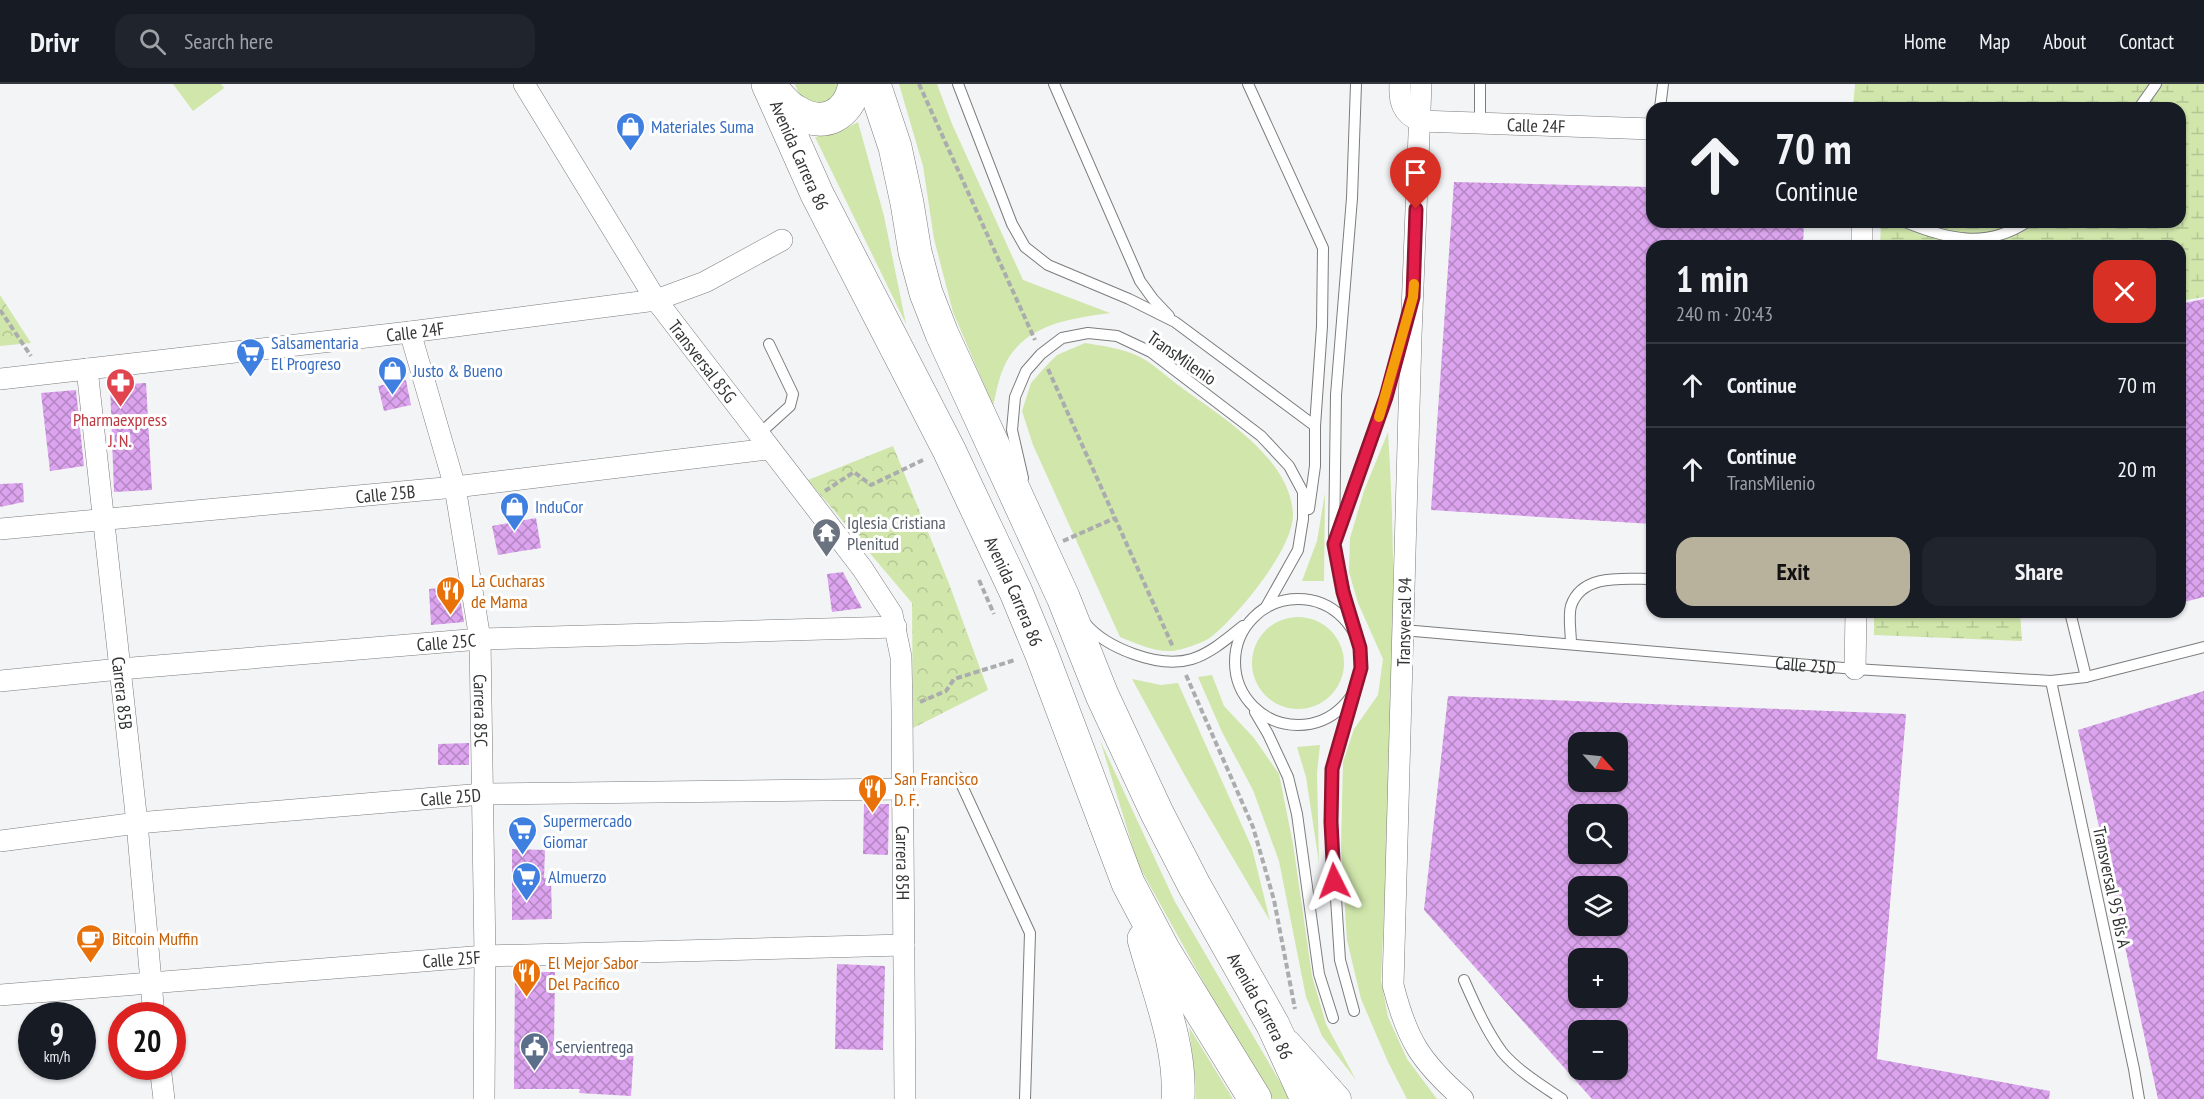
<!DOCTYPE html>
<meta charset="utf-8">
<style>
:root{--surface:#171b24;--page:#20242c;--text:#f1f3f6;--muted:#9ea1a6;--line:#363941;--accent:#b8b29d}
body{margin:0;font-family:"PT Sans Narrow",sans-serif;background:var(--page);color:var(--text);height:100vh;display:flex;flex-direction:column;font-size:22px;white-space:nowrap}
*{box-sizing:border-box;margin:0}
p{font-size:20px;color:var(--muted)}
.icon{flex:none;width:33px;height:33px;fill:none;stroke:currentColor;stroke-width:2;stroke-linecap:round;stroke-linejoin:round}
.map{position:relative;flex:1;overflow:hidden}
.details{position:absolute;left:1646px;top:156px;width:540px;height:378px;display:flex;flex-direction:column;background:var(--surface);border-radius:18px;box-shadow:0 2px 4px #0004}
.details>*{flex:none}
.hud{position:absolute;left:1646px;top:18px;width:540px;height:126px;border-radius:18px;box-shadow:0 2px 4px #0004;background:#171b24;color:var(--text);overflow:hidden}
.needle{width:39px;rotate:117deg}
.buttons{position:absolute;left:1568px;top:648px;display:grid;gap:12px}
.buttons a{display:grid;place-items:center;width:60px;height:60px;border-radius:12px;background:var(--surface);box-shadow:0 2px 4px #0004;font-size:30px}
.speed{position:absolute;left:18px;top:918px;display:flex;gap:12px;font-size:30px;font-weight:700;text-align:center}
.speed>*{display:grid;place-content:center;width:78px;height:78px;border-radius:50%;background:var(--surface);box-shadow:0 2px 4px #0004;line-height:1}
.speed small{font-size:15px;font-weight:400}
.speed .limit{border:9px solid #d22;background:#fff;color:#111}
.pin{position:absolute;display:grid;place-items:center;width:51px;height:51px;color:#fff;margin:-62px -26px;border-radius:50% 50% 50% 0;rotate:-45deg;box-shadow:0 0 6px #0007}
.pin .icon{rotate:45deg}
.me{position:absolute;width:66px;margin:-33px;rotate:357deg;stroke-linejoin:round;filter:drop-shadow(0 0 4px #0008)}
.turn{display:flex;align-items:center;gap:21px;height:126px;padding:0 30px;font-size:27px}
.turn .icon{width:78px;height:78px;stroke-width:2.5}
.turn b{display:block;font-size:42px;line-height:51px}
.round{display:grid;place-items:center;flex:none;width:63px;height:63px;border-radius:18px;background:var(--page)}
.headline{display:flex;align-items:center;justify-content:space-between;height:102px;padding:0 30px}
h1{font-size:36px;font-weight:700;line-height:45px}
.cta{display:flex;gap:12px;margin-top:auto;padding:12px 30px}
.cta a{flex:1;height:69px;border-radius:18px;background:var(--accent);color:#111;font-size:24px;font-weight:700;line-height:69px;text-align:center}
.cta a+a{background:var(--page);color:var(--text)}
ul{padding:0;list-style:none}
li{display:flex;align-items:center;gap:18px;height:84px;padding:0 30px;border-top:2px solid var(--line)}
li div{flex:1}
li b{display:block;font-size:22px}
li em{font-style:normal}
header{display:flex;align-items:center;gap:36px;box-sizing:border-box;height:84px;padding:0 30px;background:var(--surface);border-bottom:2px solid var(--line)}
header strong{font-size:28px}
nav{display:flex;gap:33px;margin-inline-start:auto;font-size:21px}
.search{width:420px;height:54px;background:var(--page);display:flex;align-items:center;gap:15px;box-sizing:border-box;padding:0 21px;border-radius:18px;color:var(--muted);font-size:22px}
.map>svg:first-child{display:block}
.green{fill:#d0e6ab}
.forest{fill:url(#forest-crowns)}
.wetland{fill:url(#wetland-marsh)}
.building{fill:url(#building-cross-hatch);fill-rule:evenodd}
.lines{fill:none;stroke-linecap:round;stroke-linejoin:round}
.service-casing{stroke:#7b7c7d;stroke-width:12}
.minor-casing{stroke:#7b7c7d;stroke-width:22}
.tertiary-casing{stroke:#7b7c7d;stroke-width:27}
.primary-casing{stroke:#7b7c7d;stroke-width:34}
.path{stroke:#abacad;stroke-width:4;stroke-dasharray:6 3;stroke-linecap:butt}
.service{stroke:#fff;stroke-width:10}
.minor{stroke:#fff;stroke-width:21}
.tertiary{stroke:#fff;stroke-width:26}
.primary{stroke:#fff;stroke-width:33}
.route-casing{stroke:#92132f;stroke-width:15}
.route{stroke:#e11d48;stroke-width:10}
.slow{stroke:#f59e0b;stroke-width:10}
.labels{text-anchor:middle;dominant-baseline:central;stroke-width:6;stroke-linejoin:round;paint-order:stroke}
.shop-label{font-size:18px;fill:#366cbe;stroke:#fff;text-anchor:start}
.street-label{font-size:18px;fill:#333434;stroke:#fff}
.health-label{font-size:18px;fill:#be3a42;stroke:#fff}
.worship-label{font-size:18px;fill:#5b616d;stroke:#fff;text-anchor:start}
.food-label{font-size:18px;fill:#c56008;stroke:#fff;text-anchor:start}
.service-label{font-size:18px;fill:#4e5e75;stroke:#fff;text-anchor:start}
</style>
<header>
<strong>Drivr</strong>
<div class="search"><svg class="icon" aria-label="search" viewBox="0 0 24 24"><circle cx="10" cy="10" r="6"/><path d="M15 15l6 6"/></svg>Search here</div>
<nav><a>Home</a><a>Map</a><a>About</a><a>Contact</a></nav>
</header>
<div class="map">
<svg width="2204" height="1015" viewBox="0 0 2204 1015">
<defs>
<pattern id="forest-crowns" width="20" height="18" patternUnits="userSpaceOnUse" patternTransform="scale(1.5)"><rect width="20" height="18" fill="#d0e6ab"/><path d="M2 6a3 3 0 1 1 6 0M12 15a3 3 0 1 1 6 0" fill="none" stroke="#b3c694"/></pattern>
<pattern id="wetland-marsh" width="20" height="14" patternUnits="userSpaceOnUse" patternTransform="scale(1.5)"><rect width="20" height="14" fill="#d0e6ab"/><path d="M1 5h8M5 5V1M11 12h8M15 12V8" fill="none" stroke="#b3c694"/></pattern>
<pattern id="building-cross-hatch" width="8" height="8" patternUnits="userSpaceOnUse" patternTransform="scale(1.5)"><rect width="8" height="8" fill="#dca4ef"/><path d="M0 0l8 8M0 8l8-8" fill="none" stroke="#b386c2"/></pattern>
</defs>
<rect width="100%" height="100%" fill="#f3f4f6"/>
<path class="green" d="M173 0H221L224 4 193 27Z
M795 0H847L827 27 802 18Z
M899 0H937L952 40 1023 196 1110 229C1068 235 1021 241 1003 285 998 297 996 310 993 322L953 228 934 155 923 82Z
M858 38 884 132 906 240 815 53 839 48Z
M1085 259C1103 262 1121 264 1138 272 1153 279 1168 294 1182 304 1223 334 1290 374 1293 430 1294 464 1237 533 1211 553 1203 559 1182 566 1172 567 1153 568 1138 560 1120 553L1033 361 1022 327 1031 299 1046 282 1057 271Z
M1388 348C1400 530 1389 714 1381 896L1388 933 1407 975 1437 1015H1407L1388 978 1361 915 1347 856 1341 763 1343 678 1354 645 1378 611 1383 575 1358 519 1349 488 1350 454 1364 407Z
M1325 409 1324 497H1302L1317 457Z
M1252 579a46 46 0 1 1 92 0a46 46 0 1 1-92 0Z
M1212 591 1224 622 1254 654 1279 690 1293 760 1312 892 1326 940 1356 996 1322 952 1306 913 1279 777 1253 706 1222 648 1198 593Z
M1132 595 1161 601 1178 599 1252 764 1270 837 1189 699Z
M1100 656 1175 818 1290 1015H1271L1225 937 1138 780Z
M1320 661 1317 689 1319 779 1306 693 1297 663Z
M1189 943 1233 1015H1196V1004Z"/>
<path class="forest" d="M0 211 31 259 0 262Z
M893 362 948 497 988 606 913 644 912 519 808 396Z"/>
<path class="wetland" d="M1855 0H2204V213L2180 217V162H1880L1881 138H2180V24H1853Z
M1874 528H2020L2022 557 1874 551Z"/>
<path class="building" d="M1454 98 1652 103V138H1804L1803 162H1652V440L1431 426Z
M2204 215V513L2180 519V220Z
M406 296 411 321 384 327 378 302Z
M146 299 152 406 114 408 110 301Z
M76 306 84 382 50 387 41 309Z
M23 399 24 418 0 423V400Z
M536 434 541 464 498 471 492 442Z
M843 488 862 524 832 528 827 490Z
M458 502 464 538 431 541 429 505Z
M2204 607V1015H2158L2078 646Z
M1448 612 1906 630 1877 975 2050 1007 2049 1015H1592L1424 826ZM1578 658H1617V698H1578ZM1578 730H1617V770H1578ZM1578 802H1617V842H1578ZM1578 874H1617V914H1578ZM1578 946H1617V986H1578Z
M469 659V681H438V660Z
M864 720H889L888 771 863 770Z
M512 765 545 766 544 794H551L552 835 512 836Z
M837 880 885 882 883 966 835 965Z
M515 888H555L554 960 634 965 631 1012 579 1009 580 1005H514Z"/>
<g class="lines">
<defs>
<g id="service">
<path d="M958 0 1012 140 1025 163 1048 181 1129 215 1175 238 1315 342V382L1309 425"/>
<path d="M1054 0 1140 197 1153 215 1169 232"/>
<path d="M1248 0 1323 164 1322 242 1315 342"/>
<path d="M1660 24 1663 0"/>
<path d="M2139 24 2156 0"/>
<path d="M1480 40V0"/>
<path d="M1905 138C1947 155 1986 165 2027 138"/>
<path d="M758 351 790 322 793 310 769 260"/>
<path d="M1023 394 1012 346 1015 313 1026 287 1041 270 1062 254 1088 249 1117 252 1151 268 1261 352 1289 382 1303 408V435L1298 466 1266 523"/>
<path d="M1337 452 1386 313 1404 247"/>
<circle cx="1298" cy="578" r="63"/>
<path d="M2070 528 2086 593"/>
<path d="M1085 539C1106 564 1159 585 1192 575 1211 569 1228 554 1243 542"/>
<path d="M1353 546 1334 461 1336 311 1352 114 1356 0"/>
<path id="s1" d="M1403 546 1855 585 2051 597 2086 593 2204 563"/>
<path d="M1571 560C1571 549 1568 532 1571 522 1582 489 1624 495 1652 495"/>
<path d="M2051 597 2134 985 2139 1015"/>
<path d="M1353 612 1332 685 1331 738 1340 876 1354 927"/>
<path d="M1255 628 1268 650 1288 693 1297 730 1319 890 1333 934"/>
<path d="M958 693 1030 849 1025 1015"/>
<path d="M1464 896C1475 921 1486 946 1502 968 1518 987 1541 1001 1562 1015"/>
</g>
<g id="minor">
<path id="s2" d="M524 0 656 216 862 484 892 530 901 573 902 625 905 1015"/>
<path id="s3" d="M1400 0C1399 17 1402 30 1420 37L1652 45"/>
<path d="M1421 0 1411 252 1393 901C1407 956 1420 977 1463 1015"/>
<path d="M1862 162V138"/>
<path id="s4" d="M410 248 455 403 480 555 485 872 484 1015"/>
<path id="s5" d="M87 285 137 739 154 932"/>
<path id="s6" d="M0 295 410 248 656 216 705 198 782 156"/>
<path id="s7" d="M0 445 455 403 768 365"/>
<path d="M1855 585 1856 528"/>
<path id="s8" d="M0 597 120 585 480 555 896 543"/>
<path id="s9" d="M0 757 137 739 483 710 903 705"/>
<path id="s10" d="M0 911 485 872 904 861"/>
<path d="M160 982 164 1015"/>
</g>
<path id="tertiary" d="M1288 959 1338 1015"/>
<g id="primary">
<path id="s11" d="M768 0 817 110 949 366 1016 508 1042 571 1128 799 1164 867 1255 1015"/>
<path id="s12" d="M874 0 895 63 907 119 915 168 926 209 942 250 1063 513 1102 611 1157 729 1194 801 1273 941 1307 1015"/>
<path d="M774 7C780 14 787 23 795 27 823 45 849 32 855 0"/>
<path d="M1144 855C1158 907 1181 961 1178 1015"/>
</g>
</defs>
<use href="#service" class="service-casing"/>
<use href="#minor" class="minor-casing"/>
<use href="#tertiary" class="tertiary-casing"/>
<use href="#primary" class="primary-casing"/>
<path class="path" d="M919 0 1035 256
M0 226 31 272
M1048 285 1173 563
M825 407 854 388 871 401 923 376
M1063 457 1115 434
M979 496 994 530
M1186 591 1253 743 1274 816 1295 925
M920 618 946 607 954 595 1015 576"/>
<use href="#service" class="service"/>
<use href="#minor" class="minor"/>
<use href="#tertiary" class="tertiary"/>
<use href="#primary" class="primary"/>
</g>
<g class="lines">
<defs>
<path id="route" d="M1334 797 1331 738 1332 685 1361 584 1360 564 1343 508 1334 460 1386 313 1413 213 1416 125"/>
</defs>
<use href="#route" class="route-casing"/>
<use href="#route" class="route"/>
<path class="slow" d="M1379 333 1413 213 1414 200"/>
</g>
<defs>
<symbol id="shop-pin" viewBox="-11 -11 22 30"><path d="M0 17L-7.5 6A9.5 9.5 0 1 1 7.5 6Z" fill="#3f7fe0" stroke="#fff"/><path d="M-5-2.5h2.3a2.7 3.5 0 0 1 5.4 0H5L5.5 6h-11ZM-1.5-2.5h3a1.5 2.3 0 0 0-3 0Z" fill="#fff"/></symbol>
<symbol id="supermarket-pin" viewBox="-11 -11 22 30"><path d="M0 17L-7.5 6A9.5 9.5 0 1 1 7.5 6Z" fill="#3f7fe0" stroke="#fff"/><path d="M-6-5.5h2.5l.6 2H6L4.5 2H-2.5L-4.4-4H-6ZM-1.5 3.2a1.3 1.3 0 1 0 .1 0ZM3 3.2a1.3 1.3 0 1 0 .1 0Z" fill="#fff"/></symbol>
<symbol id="pharmacy-pin" viewBox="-11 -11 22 30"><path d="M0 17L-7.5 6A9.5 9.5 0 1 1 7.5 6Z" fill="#e0444e" stroke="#fff"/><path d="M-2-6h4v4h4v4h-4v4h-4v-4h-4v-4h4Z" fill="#fff"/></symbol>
<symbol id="temple-pin" viewBox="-11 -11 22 30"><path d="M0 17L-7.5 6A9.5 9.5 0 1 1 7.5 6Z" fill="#6b7280" stroke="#fff"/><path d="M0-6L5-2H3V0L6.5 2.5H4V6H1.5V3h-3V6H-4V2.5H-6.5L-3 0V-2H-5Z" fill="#fff"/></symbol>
<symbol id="restaurant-pin" viewBox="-11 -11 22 30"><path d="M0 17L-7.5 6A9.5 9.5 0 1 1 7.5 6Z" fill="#e8710a" stroke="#fff"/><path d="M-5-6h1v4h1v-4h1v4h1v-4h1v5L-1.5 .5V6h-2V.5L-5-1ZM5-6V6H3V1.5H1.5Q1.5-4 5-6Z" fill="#fff"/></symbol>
<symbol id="cafe-pin" viewBox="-11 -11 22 30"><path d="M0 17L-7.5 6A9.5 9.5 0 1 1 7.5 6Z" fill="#e8710a" stroke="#fff"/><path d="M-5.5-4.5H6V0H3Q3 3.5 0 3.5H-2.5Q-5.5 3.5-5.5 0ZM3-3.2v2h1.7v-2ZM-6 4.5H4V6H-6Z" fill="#fff"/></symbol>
<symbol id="civic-pin" viewBox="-11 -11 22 30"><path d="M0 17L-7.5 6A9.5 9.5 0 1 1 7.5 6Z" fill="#5c6f8a" stroke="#fff"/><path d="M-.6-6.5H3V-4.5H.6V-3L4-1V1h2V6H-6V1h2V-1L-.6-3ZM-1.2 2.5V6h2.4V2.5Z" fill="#fff"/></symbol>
</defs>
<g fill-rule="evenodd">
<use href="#shop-pin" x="614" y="26" width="33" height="45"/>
<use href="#supermarket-pin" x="234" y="252" width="33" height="45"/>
<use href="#shop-pin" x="376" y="270" width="33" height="45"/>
<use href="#pharmacy-pin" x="104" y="282" width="33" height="45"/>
<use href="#shop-pin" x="498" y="406" width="33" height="45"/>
<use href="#temple-pin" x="810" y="432" width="33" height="45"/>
<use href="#restaurant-pin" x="434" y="490" width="33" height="45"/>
<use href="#restaurant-pin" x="856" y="688" width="33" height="45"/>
<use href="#supermarket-pin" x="506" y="730" width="33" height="45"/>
<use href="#supermarket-pin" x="510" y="776" width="33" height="45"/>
<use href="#cafe-pin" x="74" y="838" width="33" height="45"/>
<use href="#restaurant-pin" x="510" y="872" width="33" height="45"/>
<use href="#civic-pin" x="518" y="946" width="33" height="45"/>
</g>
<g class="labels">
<g class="shop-label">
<text x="651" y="42">Materiales Suma</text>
<text x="271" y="258">Salsamentaria<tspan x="271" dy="21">El Progreso</tspan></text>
<text x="413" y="286">Justo &amp; Bueno</text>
<text x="535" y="422">InduCor</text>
<text x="543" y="736">Supermercado<tspan x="543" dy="21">Giomar</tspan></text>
<text x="548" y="792">Almuerzo</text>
</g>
<g class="street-label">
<text stroke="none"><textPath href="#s3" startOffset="162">Calle 24F</textPath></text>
<text stroke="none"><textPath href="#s11" startOffset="78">Avenida Carrera 86</textPath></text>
<text stroke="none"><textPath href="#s6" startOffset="418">Calle 24F</textPath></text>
<text transform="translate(1182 274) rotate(35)">TransMilenio</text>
<text stroke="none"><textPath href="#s2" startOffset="330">Transversal 85G</textPath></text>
<text stroke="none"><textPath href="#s7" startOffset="387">Calle 25B</textPath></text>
<text stroke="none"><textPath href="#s11" startOffset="564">Avenida Carrera 86</textPath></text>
<text transform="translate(1404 538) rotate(-89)">Transversal 94</text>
<text stroke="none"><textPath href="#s8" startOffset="448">Calle 25C</textPath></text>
<text stroke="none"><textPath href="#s1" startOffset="404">Calle 25D</textPath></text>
<text stroke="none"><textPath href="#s5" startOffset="326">Carrera 85B</textPath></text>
<text stroke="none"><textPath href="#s4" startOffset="387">Carrera 85C</textPath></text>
<text stroke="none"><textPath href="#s9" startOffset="453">Calle 25D</textPath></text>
<text stroke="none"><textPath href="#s2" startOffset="896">Carrera 85H</textPath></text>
<text transform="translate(2112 803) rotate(78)">Transversal 95 Bis A</text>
<text stroke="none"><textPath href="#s10" startOffset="453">Calle 25F</textPath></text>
<text stroke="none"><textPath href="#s12" startOffset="1004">Avenida Carrera 86</textPath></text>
</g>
<g class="health-label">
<text x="120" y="335">Pharmaexpress<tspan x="120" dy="21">J. N.</tspan></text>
</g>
<g class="worship-label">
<text x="847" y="438">Iglesia Cristiana<tspan x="847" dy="21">Plenitud</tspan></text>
</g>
<g class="food-label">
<text x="471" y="496">La Cucharas<tspan x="471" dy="21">de Mama</tspan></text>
<text x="894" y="694">San Francisco<tspan x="894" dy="21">D. F.</tspan></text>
<text x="112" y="854">Bitcoin Muffin</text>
<text x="548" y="878">El Mejor Sabor<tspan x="548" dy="21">Del Pacifico</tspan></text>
</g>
<g class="service-label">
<text x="555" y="962">Servientrega</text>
</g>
</g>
</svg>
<div class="buttons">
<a><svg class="needle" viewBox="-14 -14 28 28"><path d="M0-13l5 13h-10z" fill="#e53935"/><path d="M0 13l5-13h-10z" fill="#9ea1a6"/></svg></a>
<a><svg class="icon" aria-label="search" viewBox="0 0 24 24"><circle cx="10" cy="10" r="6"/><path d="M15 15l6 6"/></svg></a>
<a><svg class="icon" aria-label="layers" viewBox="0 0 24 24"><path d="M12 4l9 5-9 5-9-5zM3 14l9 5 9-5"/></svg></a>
<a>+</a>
<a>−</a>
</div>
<div class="speed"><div>9<small>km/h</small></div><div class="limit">20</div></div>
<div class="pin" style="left:1416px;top:125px;background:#d93025"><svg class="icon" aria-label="arrive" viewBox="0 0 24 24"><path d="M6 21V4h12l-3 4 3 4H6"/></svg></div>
<svg class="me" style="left:1334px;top:797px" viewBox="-20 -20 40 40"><path d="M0-17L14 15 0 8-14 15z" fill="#e11d48" stroke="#fff" stroke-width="4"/></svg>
<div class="hud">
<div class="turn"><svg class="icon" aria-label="ahead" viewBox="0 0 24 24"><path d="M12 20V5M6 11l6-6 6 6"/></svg><div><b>70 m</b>Continue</div></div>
</div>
<section class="details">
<div class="headline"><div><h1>1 min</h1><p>240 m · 20:43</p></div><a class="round" style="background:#d93025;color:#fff"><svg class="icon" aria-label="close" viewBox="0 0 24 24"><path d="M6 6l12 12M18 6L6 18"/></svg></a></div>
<ul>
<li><svg class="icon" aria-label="ahead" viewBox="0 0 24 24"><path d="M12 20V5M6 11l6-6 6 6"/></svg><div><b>Continue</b></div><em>70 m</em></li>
<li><svg class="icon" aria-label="ahead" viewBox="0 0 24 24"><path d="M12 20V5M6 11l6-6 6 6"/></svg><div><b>Continue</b><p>TransMilenio</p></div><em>20 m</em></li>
</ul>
<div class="cta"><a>Exit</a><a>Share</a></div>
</section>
</div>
